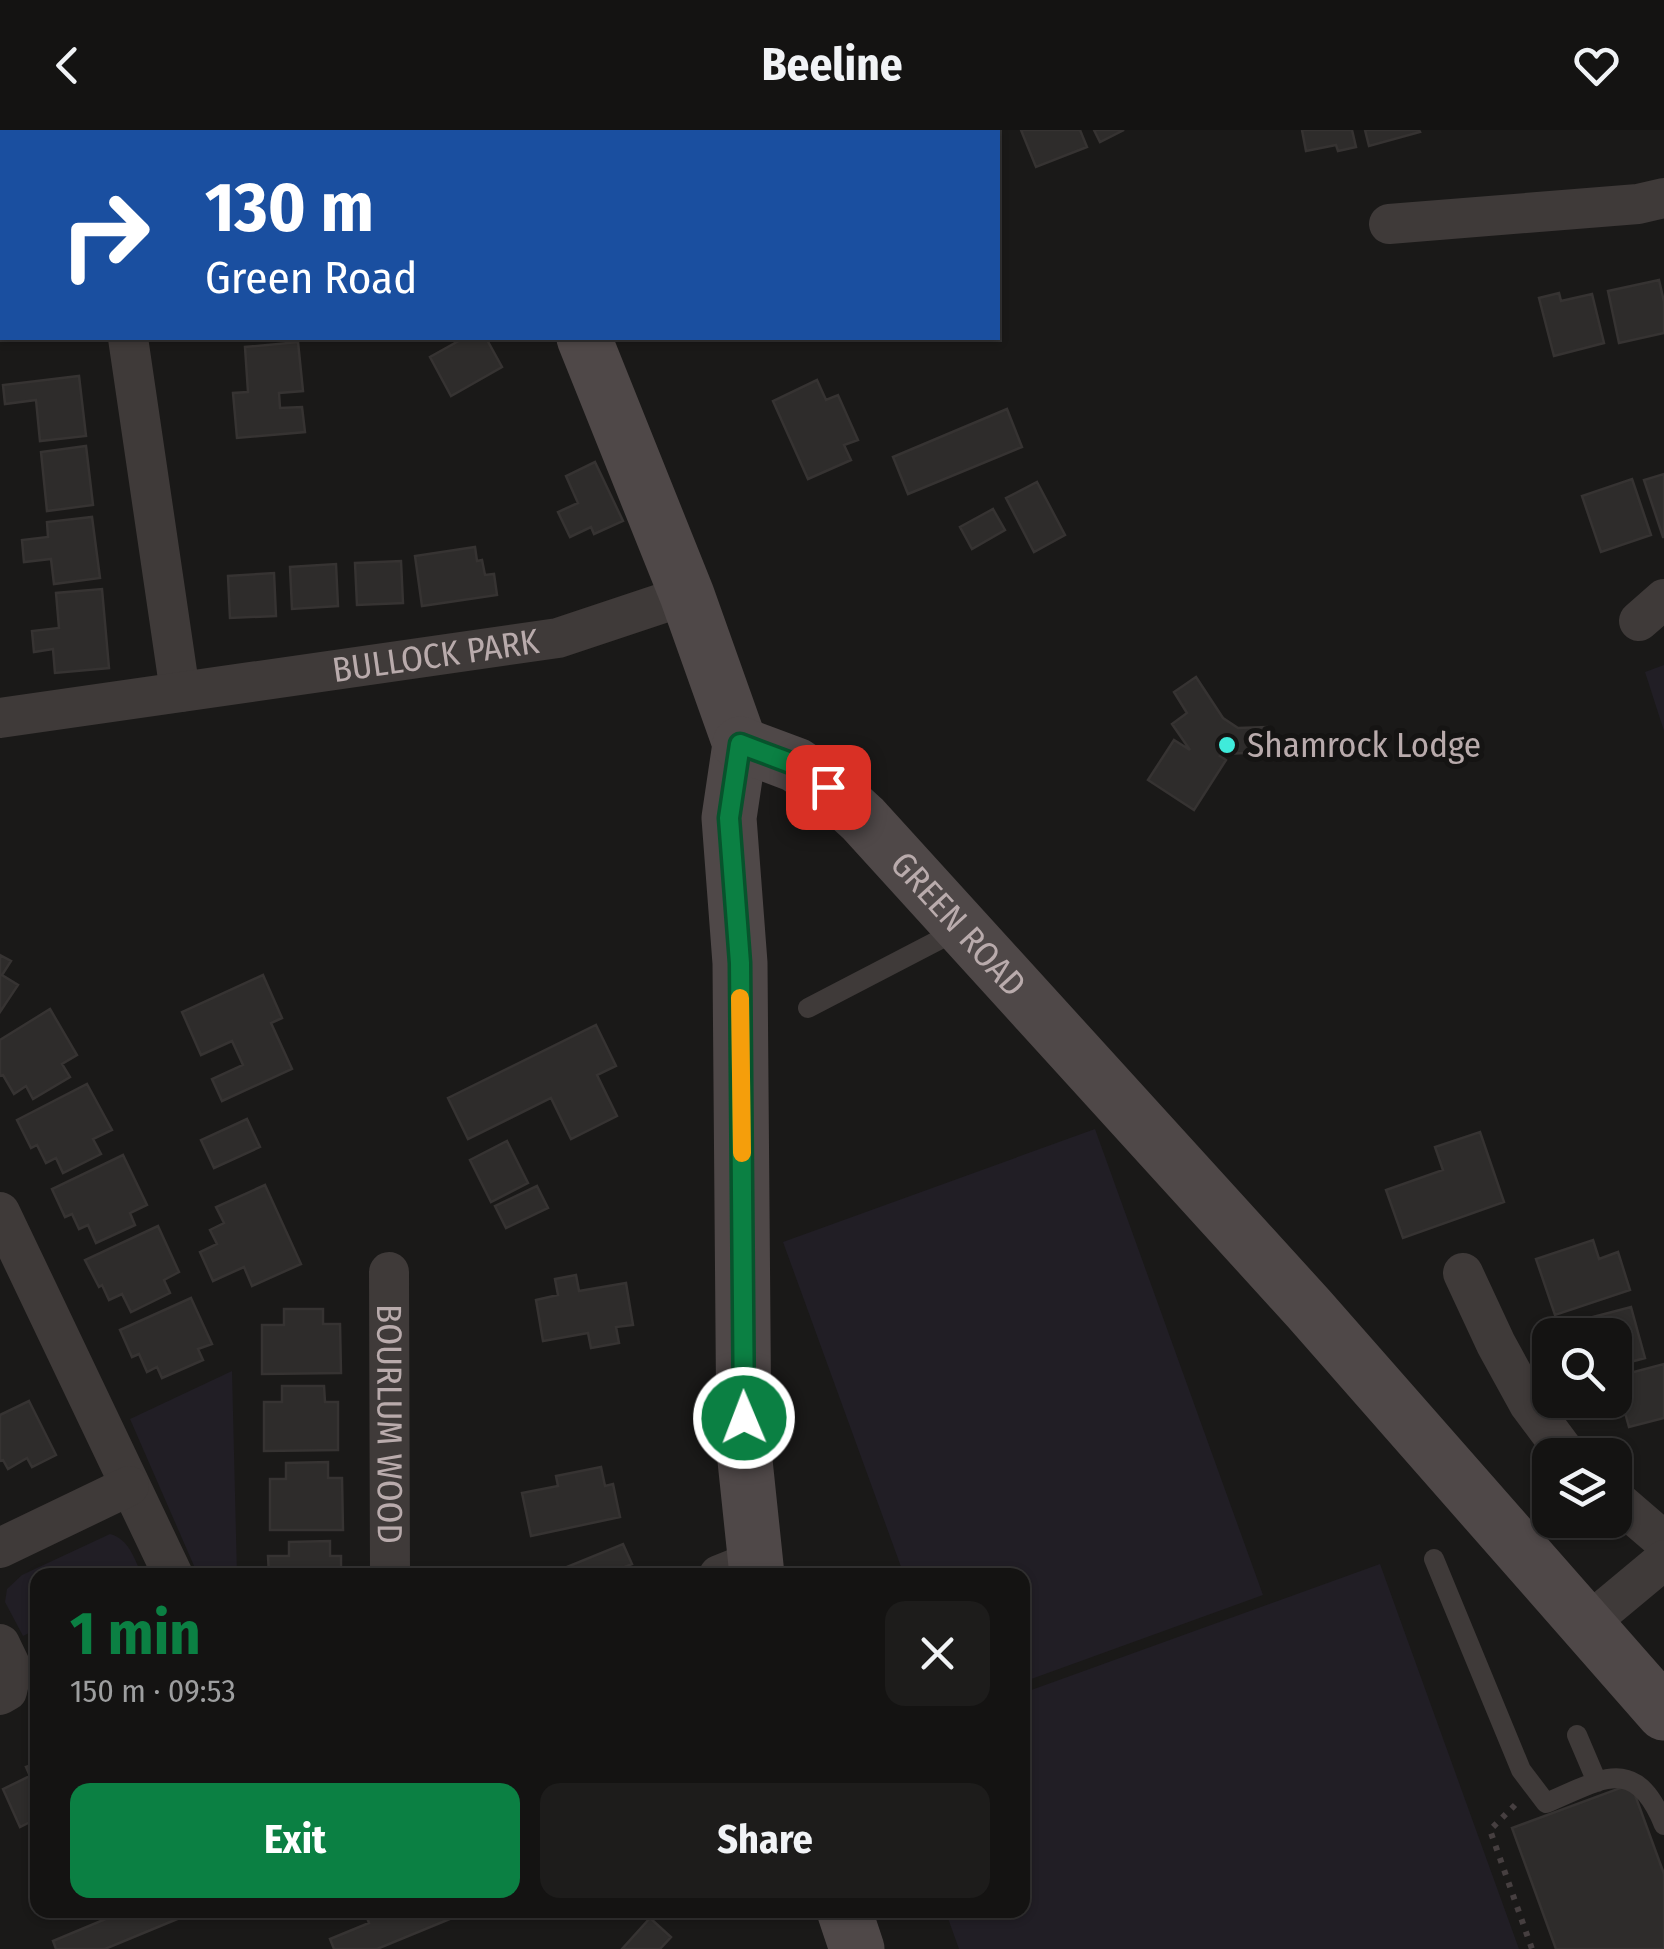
<!DOCTYPE html>
<meta charset="utf-8">
<style>
:root{--surface:#141312;--page:#1d1c1b;--text:#f1f3f6;--muted:#9d9e9f;--line:#333232;--accent:#0b8043}
body{margin:0;font-family:"Fira Sans Condensed",sans-serif;background:var(--page);color:var(--text);height:100vh;display:flex;flex-direction:column;font-size:38px;white-space:nowrap}
*{box-sizing:border-box;margin:0}
p{font-size:32px;color:var(--muted)}
.icon{flex:none;width:55px;height:55px;fill:none;stroke:currentColor;stroke-width:2;stroke-linecap:round;stroke-linejoin:round}
.map{position:relative;flex:1;overflow:hidden}
.sheet{position:absolute;left:30px;top:1438px;width:1000px;height:350px;display:flex;flex-direction:column;background:var(--surface);border-radius:20px;box-shadow:0 2px 8px #0004,0 0 0 2px var(--line)}
.sheet>*{flex:none}
.guide{position:absolute;left:0px;top:0px;width:1000px;height:210px;box-shadow:0 2px 8px #0004,0 0 0 2px var(--line);background:#1a4fa0;color:#fff;overflow:hidden}
.controls{position:absolute;left:1532px;top:1188px;display:grid;gap:20px}
.controls a{display:grid;place-items:center;width:100px;height:100px;border-radius:20px;background:var(--surface);box-shadow:0 2px 8px #0004,0 0 0 2px var(--line);font-size:50px}
.pin{position:absolute;display:grid;place-items:center;width:85px;height:85px;color:#fff;margin:-42px;border-radius:20px;box-shadow:0 5px 15px #0006}
.me{position:absolute;width:110px;margin:-55px;rotate:359deg;stroke-linejoin:round;filter:drop-shadow(0 0 8px #0008)}
.turn{display:flex;align-items:center;gap:35px;height:210px;padding:0 40px;font-size:45px}
.turn .icon{width:130px;height:130px;stroke-width:2.5}
.turn b{display:block;font-size:70px;line-height:85px}
.round{display:grid;place-items:center;flex:none;width:105px;height:105px;border-radius:20px;background:var(--page)}
.summary{display:flex;align-items:center;justify-content:space-between;height:170px;padding:0 40px}
h1{font-size:60px;font-weight:700;line-height:75px;color:var(--accent)}
.action{display:flex;gap:20px;margin-top:auto;padding:20px 40px}
.action a{flex:1;height:115px;border-radius:20px;background:var(--accent);color:#fff;font-size:40px;font-weight:700;line-height:115px;text-align:center}
.action a+a{background:var(--page);color:var(--text)}
header{display:flex;justify-content:space-between;align-items:center;height:130px;padding:0 40px;background:var(--surface);font-size:45px;font-weight:700}
.map>svg:first-child{display:block}
.green{fill:#211e25}
.building{fill:#2e2c2b;stroke:#363332;stroke-width:2.5}
.lines{fill:none;stroke-linecap:round;stroke-linejoin:round}
.path{stroke:#463f40;stroke-width:6;stroke-dasharray:5 8;stroke-linecap:butt}
.lane{stroke:#3f3a39;stroke-width:20}
.street{stroke:#3f3a39;stroke-width:40}
.secondary{stroke:#4f4848;stroke-width:55}
.route-casing{stroke:#07532c;stroke-width:25}
.route{stroke:#0b8043;stroke-width:18}
.slow{stroke:#f59e0b;stroke-width:18}
.poi-dot{fill:#3febdb;stroke:#151413;stroke-width:4}
.labels{text-anchor:middle;dominant-baseline:central;stroke-width:10;stroke-linejoin:round;paint-order:stroke}
.street-label{font-size:35px;fill:#b9abac;stroke:#151413}
.poi-label{font-size:35px;fill:#b9abac;stroke:#151413;text-anchor:start}
</style>
<header><svg class="icon" aria-label="back" viewBox="0 0 24 24"><path d="M15 5l-7 7 7 7"/></svg>Beeline<svg class="icon" aria-label="heart" viewBox="0 0 24 24"><path d="M12 20l-8-8c-3-5 5-10 8-4 3-6 11-1 8 4z"/></svg></header>
<div class="map">
<svg width="1664" height="1819" viewBox="0 0 1664 1819">
<rect width="100%" height="100%" fill="#1a1918"/>
<path class="green" d="M1664 535V601L1645 542Z
M1095 999 1263 1465 1023 1552 1022 1445H904L783 1112Z
M232 1241 237 1445H198L130 1289Z
M110 1404C129 1409 134 1428 142 1445H38L37 1499 23 1506 5 1472 7 1459 22 1445Z
M1380 1434 1519 1819H959L945 1780H1022L1023 1563Z"/>
<path class="building" d="M686 0H758L759 2H687Z
M1021 0H1080L1087 17 1036 37Z
M1094 0H1124L1100 12Z
M1302 0H1352L1356 17 1338 21 1336 15 1306 21Z
M1365 0H1419L1420 2 1369 16Z
M1659 150 1664 172V203L1619 213 1608 161Z
M1559 163 1561 171 1592 164 1604 213 1554 226 1539 168Z
M464 208H486L502 237 451 266 430 227Z
M298 212 303 261 279 263 280 278 302 277 305 302 237 308 233 263 248 262 245 217Z
M79 246 86 306 40 311 36 270 5 274 3 255Z
M817 250 826 270 838 265 858 310 844 315 851 330 808 349 773 271Z
M1007 279 1022 317 908 364 893 327Z
M86 316 93 375 47 381 41 322Z
M595 332 623 391 594 404 591 397 570 407 558 382 578 373 566 346Z
M1664 344V407H1663L1644 350Z
M1632 349 1651 405 1601 422 1582 366Z
M1037 352 1065 405 1034 422 1006 368Z
M993 379 1005 400 972 419 960 397Z
M92 387 100 448 54 454 51 429 24 432 22 410 48 407 47 392Z
M475 417 477 431 482 430 485 445 494 444 497 465 422 476 415 426Z
M401 431 403 473 357 475 355 433Z
M336 434 338 476 292 479 290 437Z
M274 443 276 486 230 488 228 446Z
M102 459 109 538 55 543 53 519 34 522 32 501 59 498 56 463Z
M1196 547 1223 588 1238 598 1267 597 1268 622 1222 624 1220 626 1226 630 1194 680 1148 650 1174 610 1190 620 1172 594 1187 583 1174 562Z
M0 825 11 831 2 845 18 855 0 882Z
M263 845 282 888 271 893 292 939 222 971 212 949 243 935 232 911 201 925 182 882Z
M50 879 77 925 62 934 70 947 33 969 26 956 14 964 3 945 0 946V910Z
M596 895 616 936 597 945 617 986 571 1009 551 968 468 1009 448 968Z
M87 954 112 1000 93 1009 101 1024 63 1043 56 1028 46 1033 37 1015 31 1018 17 990Z
M247 989 260 1017 214 1038 201 1010Z
M1480 1002 1504 1072 1403 1108 1386 1060 1443 1040 1435 1017Z
M507 1011 528 1053 491 1072 470 1030Z
M123 1025 147 1075 130 1083 135 1095 96 1113 88 1095 79 1099 72 1084 65 1087 52 1059Z
M265 1055 301 1134 252 1156 244 1137 213 1151 200 1122 217 1114 210 1100 224 1093 216 1077Z
M537 1056 548 1078 506 1098 495 1076Z
M158 1096 179 1142 164 1150 170 1163 131 1182 122 1164 109 1170 102 1155 99 1157 85 1130Z
M1593 1110 1599 1129 1618 1122 1630 1160 1555 1185 1536 1129Z
M576 1145 579 1161 626 1153 633 1195 616 1197 619 1213 591 1218 588 1203 543 1211 536 1170 558 1165 555 1149Z
M191 1168 212 1214 198 1219 203 1230 162 1248 157 1237 147 1242 139 1224 132 1227 120 1200Z
M1631 1177 1645 1228 1615 1236V1205H1577L1574 1192Z
M284 1179H323V1194H340L341 1243 262 1244V1195H284Z
M1664 1234V1288L1629 1297 1615 1247Z
M282 1256H324L325 1272H338V1320L264 1321V1272H282Z
M29 1271 56 1325 32 1337 27 1328 8 1339 3 1330 0 1331V1285Z
M328 1332V1348H342L343 1400H270V1349H286V1333Z
M601 1337 605 1356 613 1354 620 1387 531 1406 522 1363 558 1356 556 1346Z
M330 1411V1426H341V1445H269L268 1426H289V1412Z
M623 1414 632 1434 606 1445H564L562 1439Z
M38 1632V1688L20 1697 3 1659 30 1646 26 1637Z
M1631 1654 1664 1744V1819H1556L1512 1698Z
M127 1780H199L105 1819H56L53 1811Z
M364 1780H461L462 1784 377 1819H334L330 1809 369 1793Z
M650 1788 671 1807 660 1819H622Z"/>
<g class="lines">
<path class="path" d="M1515 1675 1490 1700 1532 1819"/>
<path class="lane" d="M808 878 960 799
M1434 1429 1521 1640 1546 1673C1601 1650 1635 1623 1664 1695
M1577 1605 1597 1652"/>
<g class="street">
<path d="M5 0 7 2"/>
<path d="M1389 94 1638 74 1664 68"/>
<path d="M128 208 180 562"/>
<path d="M1639 491 1664 469"/>
<path id="s1" d="M0 588 558 508 687 465"/>
<path d="M0 1082 173 1445"/>
<path id="s2" d="M389 1142 390 1445"/>
<path d="M1463 1143 1496 1214 1529 1274 1567 1325"/>
<path d="M1615 1369 1664 1411"/>
<path d="M0 1418 129 1356"/>
<path d="M719 1445 754 1431"/>
<path d="M1586 1495 1664 1430"/>
<path d="M0 1514 12 1539 7 1561 0 1565"/>
</g>
<g class="secondary">
<path d="M504 0 505 2"/>
<path d="M584 208 687 465 740 614 729 688 740 833 744 1321 757 1445"/>
<path id="s3" d="M740 614 796 635 828 657 863 689 1309 1179 1664 1583"/>
<path d="M844 1780 857 1819"/>
</g>
</g>
<g class="lines">
<defs>
<path id="route" d="M744 1288 740 833 729 688 740 614 796 635 828 657"/>
</defs>
<use href="#route" class="route-casing"/>
<use href="#route" class="route"/>
<path class="slow" d="M740 868 742 1023"/>
</g>
<circle class="poi-dot" cx="1227" cy="615" r="10"/>
<g class="labels">
<g class="street-label">
<text stroke="none"><textPath href="#s1" startOffset="440">BULLOCK PARK</textPath></text>
<text stroke="none"><textPath href="#s3" startOffset="288">GREEN ROAD</textPath></text>
<text stroke="none"><textPath href="#s2" startOffset="152">BOURLUM WOOD</textPath></text>
</g>
<g class="poi-label">
<text x="1247" y="615">Shamrock Lodge</text>
</g>
</g>
</svg>
<div class="controls">
<a><svg class="icon" aria-label="search" viewBox="0 0 24 24"><circle cx="10" cy="10" r="6"/><path d="M15 15l6 6"/></svg></a>
<a><svg class="icon" aria-label="layers" viewBox="0 0 24 24"><path d="M12 4l9 5-9 5-9-5zM3 14l9 5 9-5"/></svg></a>
</div>
<div class="pin" style="left:828px;top:657px;background:#d93025"><svg class="icon" aria-label="arrive" viewBox="0 0 24 24"><path d="M6 21V4h12l-3 4 3 4H6"/></svg></div>
<svg class="me" style="left:744px;top:1288px" viewBox="-20 -20 40 40"><circle r="17" fill="#0b8043" stroke="#fff" stroke-width="3"/><path d="M0-11L8 9 0 5-8 9z" fill="#fff"/></svg>
<div class="guide">
<div class="turn"><svg class="icon" aria-label="right" viewBox="0 0 24 24"><path d="M7 20v-9h11M14 6l5 5-5 5"/></svg><div><b>130 m</b>Green Road</div></div>
</div>
<section class="sheet">
<div class="summary"><div><h1>1 min</h1><p>150 m · 09:53</p></div><a class="round"><svg class="icon" aria-label="close" viewBox="0 0 24 24"><path d="M6 6l12 12M18 6L6 18"/></svg></a></div>
<div class="action"><a>Exit</a><a>Share</a></div>
</section>
</div>
